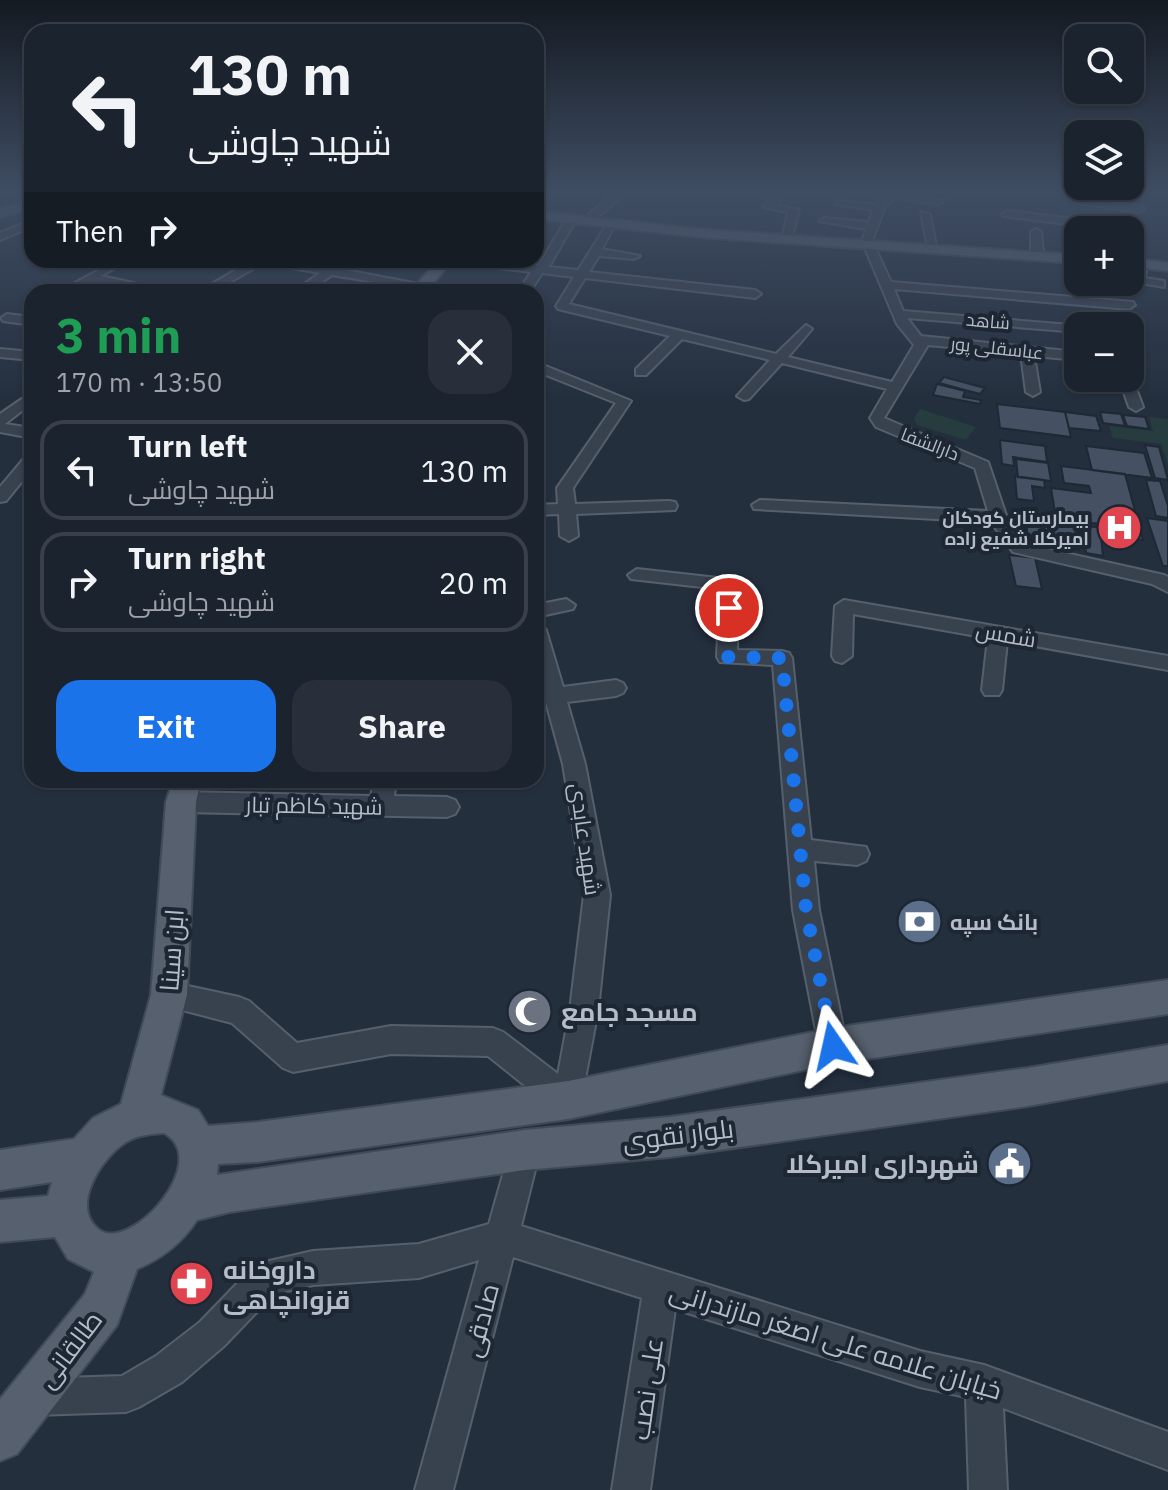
<!DOCTYPE html>
<meta charset="utf-8">
<style>
:root{--surface:#1b232e;--page:#282f3a;--text:#f1f3f6;--muted:#a0a4aa;--line:#39404a;--accent:#1a73e8}
body{margin:0;font-family:"IBM Plex Sans",Cairo,sans-serif;background:var(--page);color:var(--text);height:100vh;display:flex;flex-direction:column;font-size:30px;white-space:nowrap}
*{box-sizing:border-box;margin:0}
p{font-size:26px;color:var(--muted)}
.icon{flex:none;width:44px;height:44px;fill:none;stroke:currentColor;stroke-width:2;stroke-linecap:round;stroke-linejoin:round}
.map{position:relative;flex:1;overflow:hidden}
.sheet{position:absolute;left:24px;top:284px;width:520px;height:504px;display:flex;flex-direction:column;background:var(--surface);border-radius:24px;box-shadow:0 2px 6px #0004,0 0 0 2px var(--line)}
.sheet>*{flex:none}
.hud{position:absolute;left:24px;top:24px;width:520px;height:244px;border-radius:24px;box-shadow:0 2px 6px #0004,0 0 0 2px var(--line);background:#1b232e;color:var(--text);overflow:hidden}
.buttons{position:absolute;left:1064px;top:24px;display:grid;gap:16px}
.buttons a{display:grid;place-items:center;width:80px;height:80px;border-radius:16px;background:var(--surface);box-shadow:0 2px 6px #0004,0 0 0 2px var(--line);font-size:40px}
.pin{position:absolute;display:grid;place-items:center;width:68px;height:68px;color:#fff;margin:-34px;border:4px solid #fff;border-radius:50%;box-shadow:0 2px 8px #0007}
.me{position:absolute;width:88px;margin:-44px;rotate:349deg;stroke-linejoin:round;filter:drop-shadow(0 0 6px #0008)}
.turn{display:flex;align-items:center;gap:28px;height:168px;padding:0 32px;font-size:36px}
.turn .icon{width:104px;height:104px;stroke-width:2.5}
.turn b{display:block;font-size:56px;line-height:68px}
.then{display:flex;align-items:center;height:76px;padding:0 32px;background:#0003;gap:16px;font-size:30px}
.round{display:grid;place-items:center;flex:none;width:84px;height:84px;border-radius:24px;background:var(--page)}
.summary{display:flex;align-items:center;justify-content:space-between;height:136px;padding:0 32px}
h1{font-size:48px;font-weight:700;line-height:60px;color:#1e9e55}
.button{display:flex;gap:16px;margin-top:auto;padding:16px 32px}
.button a{flex:1;height:92px;border-radius:24px;background:var(--accent);color:#fff;font-size:32px;font-weight:700;line-height:92px;text-align:center}
.button a+a{background:var(--page);color:var(--text)}
ul{padding:0;list-style:none}
li{display:flex;align-items:center;gap:24px;height:100px;margin:0 16px 12px;padding:0 16px;border:4px solid var(--line);border-radius:24px}
li div{flex:1}
li b{display:block;font-size:30px}
li em{font-style:normal}
.map>svg:first-child{display:block}
.green{fill:#263c3f}
.building{fill:#455162;stroke:#1f2835;stroke-width:2}
.lines{fill:none;stroke-linecap:round;stroke-linejoin:round}
.minor-casing{stroke:#565f6c;stroke-width:4}
.major-casing{stroke:#414a57;stroke-width:4}
.minor{fill:#38414e;fill-rule:evenodd}
.major{fill:#56606e;fill-rule:evenodd}
.route{stroke:#1a73e8;stroke-width:14;stroke-dasharray:0 25.2}
.labels{text-anchor:middle;dominant-baseline:central;stroke-width:8;stroke-linejoin:round;paint-order:stroke}
.far-street-label{font-size:18px;fill:#b4bcc9;stroke:#1d2633}
.far-poi-label{font-size:18px;font-weight:bold;fill:#b4bcc9;stroke:#1d2633;text-anchor:end}
.street-label{font-size:22px;fill:#b4bcc9;stroke:#1d2633}
.poi-label{font-size:22px;font-weight:bold;fill:#b4bcc9;stroke:#1d2633;text-anchor:start}
.near-street-label{font-size:26px;fill:#b4bcc9;stroke:#1d2633}
.near-poi-label{font-size:26px;font-weight:bold;fill:#b4bcc9;stroke:#1d2633;text-anchor:start}
</style>
<div class="map">
<svg width="1168" height="1490" viewBox="0 0 1168 1490">
<rect width="100%" height="100%" fill="#242f3e"/>
<path class="green" d="M920 409 976 427 966 440 917 425 914 418Z
M1149 417 1168 419V464L1161 444 1113 438 1109 426 1153 431Z"/>
<path class="building" d="M944 377 985 388 980 394 939 383Z
M937 384 965 391 963 397 981 400 980 404 933 395Z
M997 404 1065 412 1071 437 1000 428Z
M1065 412 1096 416 1101 431 1069 428Z
M1100 412 1121 414 1125 426 1103 423Z
M1123 415 1145 417 1149 429 1127 426Z
M1000 440 1045 446 1047 462 1013 457 1014 466 1002 464Z
M1145 445 1159 447 1168 480 1155 478Z
M1086 446 1144 453 1152 478 1092 470Z
M1016 459 1048 463 1051 481 1018 477Z
M1061 466 1125 474 1143 540 1101 534 1099 524 1056 518 1051 488 1091 493 1089 486 1064 483Z
M1015 476 1044 480 1045 488 1032 486 1034 501 1017 499Z
M1146 480 1160 481 1168 506V518L1156 516Z
M1020 511 1044 515V525L1020 520Z
M1147 518 1168 521V566H1163Z
M1050 521 1078 526 1079 550 1032 541V535L1027 534V523L1049 527Z
M1083 525 1100 528 1103 556 1086 553Z
M1009 555 1035 558 1042 589 1016 586Z"/>
<g class="lines">
<defs>
<path id="minor" d="M617 191H628L597 218H589V214Z
M686 191H708L710 193 705 196Z
M778 191H788L776 205 799 210 792 237 783 235 788 212 763 207Z
M887 191 944 201 939 204 894 197 884 209 872 241 891 282 1133 302 1135 305 1129 309 894 289 903 311 1083 326H1078V332L907 318 921 336 1078 352V360L1034 356 1040 392 1033 396 1026 392 1021 354 928 345 884 418 988 462 1010 527 1025 544 1164 575 1168 577V592L1152 584 1013 552 991 522 754 509 752 505 760 500 988 511 975 468 876 427 870 418 887 389 782 363 749 399 744 400 737 396 770 360 682 339 646 375H636V369L670 336 558 309 556 306 574 277 542 273 530 292H518L531 272 457 263 451 260 539 265 564 223 569 220 574 223 549 267 578 270 606 226H614L602 249 640 256 634 259 599 256 589 272 755 290 761 294 755 298 585 278 569 304 776 354 806 325 812 329 788 357 892 382 914 345 897 324 862 241 866 229 819 221 824 218 869 222 873 210 835 204 840 201 876 205Z
M1080 198 1140 206 1145 209 1140 212 1076 203 1075 201Z
M1007 211 1132 226 1137 229 1132 232 1003 216 1002 214Z
M921 212 930 214 936 246 927 244Z
M32 220V227L0 240V233Z
M1036 229 1041 232 1043 251 1037 254 1031 251V232Z
M1066 256 1076 258V277L1070 280 1064 277Z
M197 260H211L200 266 194 263Z
M253 260H285L328 267 340 265V269L429 286 423 290 332 275 307 292H293L320 273 263 263 213 292H198Z
M1141 261 1147 264 1145 278 1164 281V287L1135 282V264Z
M112 263 118 266 101 276 175 292H149L92 282 73 292H58Z
M7 314 32 317V325L3 321 1 318Z
M0 349 32 352V360L0 357Z
M536 362 631 401 573 488 575 504 669 501 675 502 677 506 675 510 576 514 578 536 569 541 560 536 559 514 536 515V505L558 504 557 488 616 403 536 371Z
M1131 375 1143 407 1136 411 1129 407 1119 378H1130Z
M32 392V403L5 424 32 428V438L0 432V414Z
M32 454V469L6 501 0 502V487L26 456Z
M637 569 736 580 738 584 737 650 782 651 789 653 792 658 811 840 866 847 869 854 866 861 857 865 814 861 819 910 847 1046 843 1056 833 1060 823 1056 819 1046 793 910 773 665 720 662 717 657 720 589 631 579 628 575Z
M566 599 575 605 573 609 536 617V605Z
M844 600 1168 656V670L1007 641 1002 690 999 695H985L982 690 988 638 853 614 852 656 842 663 835 661 832 656 835 606Z
M536 623 546 630 563 687 616 680 623 683 626 688 623 693 616 696 567 702 585 764 610 895 598 1010 579 1111 568 1115 557 1111 488 1056 391 1054 293 1072 283 1068 232 1023 159 1004 155 995 159 986 169 982 239 997 249 1001 297 1043 391 1026 493 1028 503 1032 558 1074 570 1010 584 895 563 764 536 666Z
M374 780H396L394 796 447 797 455 800 459 807 455 814 447 817 181 812 173 809 169 802 173 795 181 792 371 796Z
M525 1135 536 1139 540 1150 521 1226 920 1351 984 1365 1168 1432V1470L1003 1408 1007 1490H969L966 1397 920 1387 675 1309 650 1490H612L642 1298 513 1257 453 1490H415L479 1260 419 1278 313 1285 274 1294 224 1346 182 1382 139 1407 126 1412 34 1415 21 1410 16 1397 21 1384 34 1379 122 1376 156 1356 200 1322 253 1267 265 1262 313 1251 419 1244 489 1224 510 1150 514 1139Z"/>
<path id="major" d="M32 201V209L0 217V209Z
M536 211 698 229 1078 255V263L698 237 536 219Z
M1130 258 1168 263V271L1130 266Z
M438 260H453L426 292H410Z
M173 780H201L196 802 187 995 161 1095 198 1110 208 1126 258 1122 568 1081 833 1028 1168 980V1014L833 1064 568 1119 258 1162 218 1164 217 1175 525 1130 670 1117 1028 1068 1168 1045V1081L1028 1106 670 1157 525 1170 230 1212 197 1220C182 1243 163 1258 137 1269L117 1325 17 1454 0 1461V1399L85 1294 94 1272 68 1259 55 1237 0 1242V1200L48 1196 52 1182 0 1190V1150L74 1139 93 1118 121 1104 151 995 166 802ZM164 1133C214 1161 129 1255 98 1229 69 1205 104 1154 128 1141 138 1135 152 1134 164 1133Z"/>
</defs>
<use href="#minor" class="minor-casing"/>
<use href="#major" class="major-casing"/>
<use href="#minor" class="minor"/>
<use href="#major" class="major"/>
</g>
<linearGradient id="sky" x2="0" y2="1"><stop stop-color="#141a22"/><stop offset="0.48" stop-color="#3f4d63"/><stop offset="1" stop-color="#3f4d63" stop-opacity="0"/></linearGradient>
<rect width="1168" height="399" fill="url(#sky)"/>
<g class="lines">
<path class="route" d="M729 608 727 657 782 658 806 910 833 1046"/>
</g>
<defs>
<symbol id="hospital-disc" viewBox="-11 -11 22 22"><circle r="9.5" fill="#e0444e" stroke="#1d2633"/><path d="M-5-5h3v3.5h4V-5h3V5h-3V1.5h-4V5h-3Z" fill="#fff"/></symbol>
<symbol id="bank-disc" viewBox="-11 -11 22 22"><circle r="9.5" fill="#5c6f8a" stroke="#1d2633"/><path d="M-6-4H6V4H-6ZM0-2.3a2.3 2.3 0 1 0 0 4.6a2.3 2.3 0 1 0 0-4.6Z" fill="#fff"/></symbol>
<symbol id="mosque-disc" viewBox="-11 -11 22 22"><circle r="9.5" fill="#6b7280" stroke="#1d2633"/><path d="M3.5-4.9A6 6 0 1 0 3.5 4.9A5 5 0 1 1 3.5-4.9Z" fill="#fff"/></symbol>
<symbol id="civic-disc" viewBox="-11 -11 22 22"><circle r="9.5" fill="#5c6f8a" stroke="#1d2633"/><path d="M-.6-6.5H3V-4.5H.6V-3L4-1V1h2V6H-6V1h2V-1L-.6-3ZM-1.2 2.5V6h2.4V2.5Z" fill="#fff"/></symbol>
<symbol id="pharmacy-disc" viewBox="-11 -11 22 22"><circle r="9.5" fill="#e0444e" stroke="#1d2633"/><path d="M-2-6h4v4h4v4h-4v4h-4v-4h-4v-4h4Z" fill="#fff"/></symbol>
</defs>
<g fill-rule="evenodd">
<use href="#hospital-disc" x="1094" y="502" width="51" height="51"/>
<use href="#bank-disc" x="894" y="896" width="51" height="51"/>
<use href="#mosque-disc" x="504" y="986" width="51" height="51"/>
<use href="#civic-disc" x="984" y="1138" width="51" height="51"/>
<use href="#pharmacy-disc" x="166" y="1258" width="51" height="51"/>
</g>
<g class="labels">
<g class="far-street-label">
<text transform="translate(988 321) rotate(5)">شاهد</text>
<text transform="translate(997 348) rotate(6)">عباسقلی پور</text>
<text transform="translate(930 444) rotate(21)">دارالشفا</text>
</g>
<g class="far-poi-label">
<text x="1089" y="517">بیمارستان کودکان<tspan x="1089" dy="21">امیرکلا شفیع زاده</tspan></text>
</g>
<g class="street-label">
<text transform="translate(1006 634) rotate(10)">شمس</text>
<text transform="translate(314 805) rotate(1)">شهید کاظم تبار</text>
<text transform="translate(586 839) rotate(82)">شهید عابدی</text>
</g>
<g class="poi-label">
<text x="950" y="921">بانک سپه</text>
</g>
<g class="near-street-label">
<text transform="translate(171 950) rotate(-86)">ابن سینا</text>
<text transform="translate(678 1134) rotate(-7)">بلوار نقوی</text>
<text transform="translate(480 1320) rotate(-75)">صادقی</text>
<text transform="translate(836 1340) rotate(17)">خیابان علامه علی اصغر مازندرانی</text>
<text transform="translate(69 1349) rotate(-53)">طالقانی</text>
<text transform="translate(646 1389) rotate(-82)">علی نصب</text>
</g>
<g class="near-poi-label">
<text x="561" y="1011">مسجد جامع</text>
<text x="979" y="1163" text-anchor="end">شهرداری امیرکلا</text>
<text x="223" y="1269">داروخانه<tspan x="223" dy="30">قزوانچاهی</tspan></text>
</g>
</g>
</svg>
<div class="buttons">
<a><svg class="icon" aria-label="search" viewBox="0 0 24 24"><circle cx="10" cy="10" r="6"/><path d="M15 15l6 6"/></svg></a>
<a><svg class="icon" aria-label="layers" viewBox="0 0 24 24"><path d="M12 4l9 5-9 5-9-5zM3 14l9 5 9-5"/></svg></a>
<a>+</a>
<a>−</a>
</div>
<div class="pin" style="left:729px;top:608px;background:#d93025"><svg class="icon" aria-label="arrive" viewBox="0 0 24 24"><path d="M6 21V4h12l-3 4 3 4H6"/></svg></div>
<svg class="me" style="left:833px;top:1046px" viewBox="-20 -20 40 40"><path d="M0-17L14 15 0 8-14 15z" fill="#1a73e8" stroke="#fff" stroke-width="4"/></svg>
<div class="hud">
<div class="turn"><svg class="icon" aria-label="left" viewBox="0 0 24 24"><path d="M17 20v-9H6M10 6l-5 5 5 5"/></svg><div><b>130 m</b>شهید چاوشی</div></div>
<div class="then">Then<svg class="icon" aria-label="right" viewBox="0 0 24 24"><path d="M7 20v-9h11M14 6l5 5-5 5"/></svg></div>
</div>
<section class="sheet">
<div class="summary"><div><h1>3 min</h1><p>170 m · 13:50</p></div><a class="round"><svg class="icon" aria-label="close" viewBox="0 0 24 24"><path d="M6 6l12 12M18 6L6 18"/></svg></a></div>
<ul>
<li><svg class="icon" aria-label="left" viewBox="0 0 24 24"><path d="M17 20v-9H6M10 6l-5 5 5 5"/></svg><div><b>Turn left</b><p>شهید چاوشی</p></div><em>130 m</em></li>
<li><svg class="icon" aria-label="right" viewBox="0 0 24 24"><path d="M7 20v-9h11M14 6l5 5-5 5"/></svg><div><b>Turn right</b><p>شهید چاوشی</p></div><em>20 m</em></li>
</ul>
<div class="button"><a>Exit</a><a>Share</a></div>
</section>
</div>
